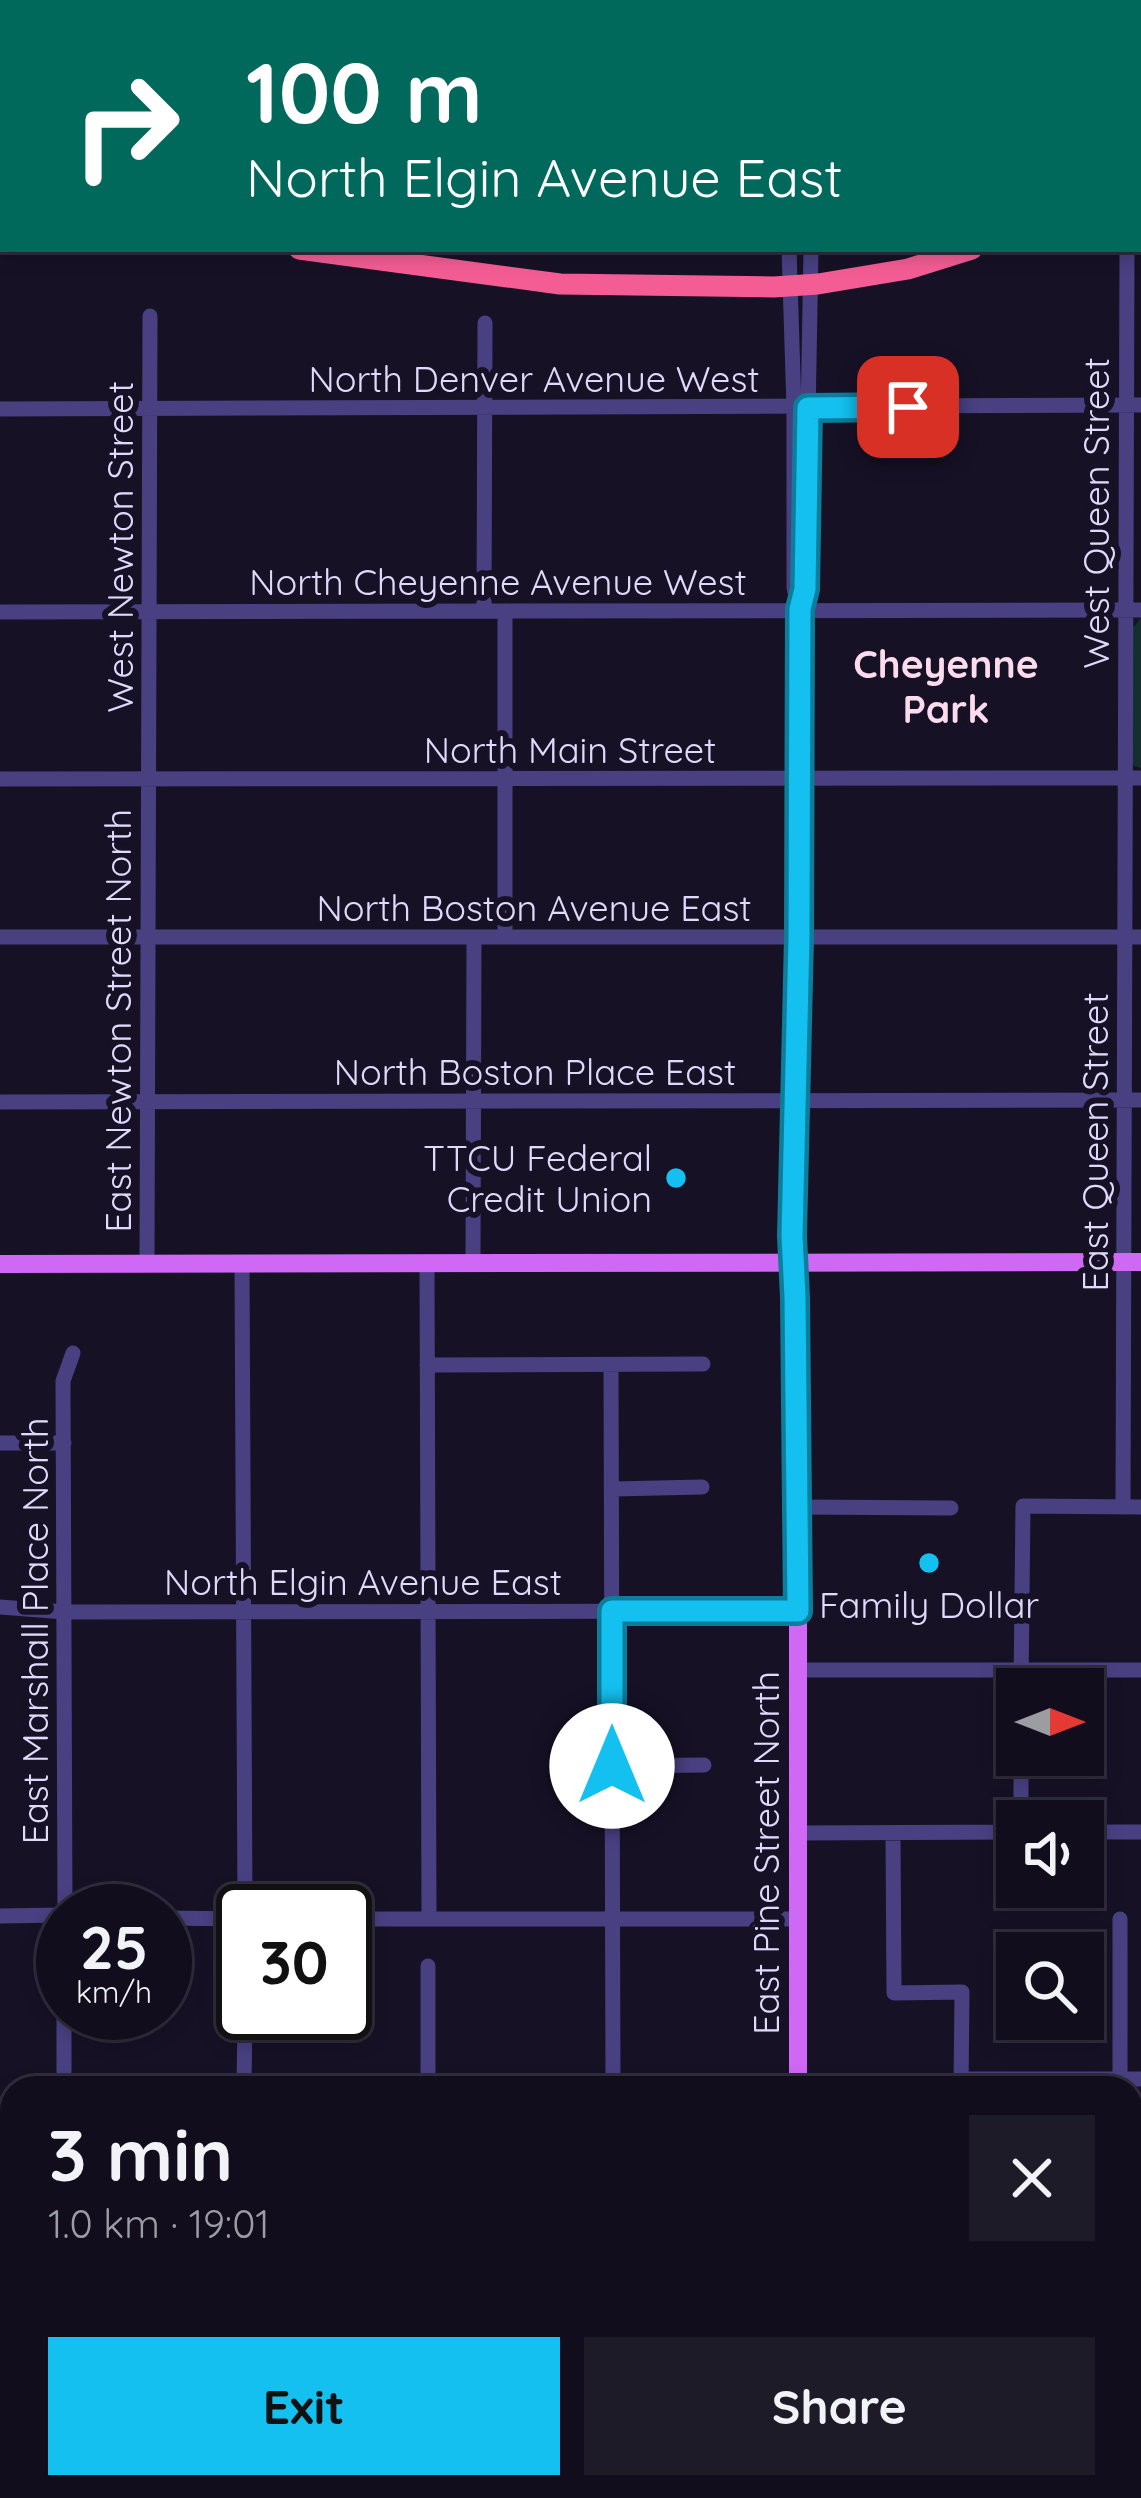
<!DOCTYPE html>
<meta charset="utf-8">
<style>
:root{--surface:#110d1c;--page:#1e1b29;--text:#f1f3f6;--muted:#9c9ca3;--line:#302d3b;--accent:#13c0ef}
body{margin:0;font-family:Quicksand,sans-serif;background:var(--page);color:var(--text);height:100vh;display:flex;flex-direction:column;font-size:45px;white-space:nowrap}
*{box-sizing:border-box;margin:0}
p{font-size:39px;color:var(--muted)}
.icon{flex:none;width:66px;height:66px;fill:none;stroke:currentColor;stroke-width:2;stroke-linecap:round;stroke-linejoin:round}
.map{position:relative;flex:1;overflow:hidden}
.drawer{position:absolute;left:0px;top:2076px;width:1143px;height:423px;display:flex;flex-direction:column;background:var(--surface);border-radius:36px 36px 0 0;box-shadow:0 6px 18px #0003,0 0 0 3px var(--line)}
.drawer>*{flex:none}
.top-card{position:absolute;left:0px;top:0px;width:1143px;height:252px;box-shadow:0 6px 18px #0003,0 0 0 3px var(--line);background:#00695c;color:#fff;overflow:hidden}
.needle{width:78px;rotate:90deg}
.buttons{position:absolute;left:996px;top:1668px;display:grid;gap:24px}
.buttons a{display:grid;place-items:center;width:108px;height:108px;border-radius:0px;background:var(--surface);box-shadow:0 6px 18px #0003,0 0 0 3px var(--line);font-size:60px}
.speed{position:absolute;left:36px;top:1884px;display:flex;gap:24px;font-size:60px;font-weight:700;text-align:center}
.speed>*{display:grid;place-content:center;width:156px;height:156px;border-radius:50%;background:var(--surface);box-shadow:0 6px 18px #0003,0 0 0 3px var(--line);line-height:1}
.speed small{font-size:30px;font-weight:400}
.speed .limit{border:6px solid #111;border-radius:18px;background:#fff;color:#111}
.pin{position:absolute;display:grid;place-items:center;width:102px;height:102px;color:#fff;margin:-51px;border-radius:24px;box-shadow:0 6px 18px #0006}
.me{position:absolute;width:132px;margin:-66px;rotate:0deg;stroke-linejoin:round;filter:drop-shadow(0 0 9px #0008)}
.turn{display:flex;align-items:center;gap:42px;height:252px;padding:0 48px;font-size:54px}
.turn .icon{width:156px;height:156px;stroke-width:2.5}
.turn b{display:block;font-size:84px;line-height:102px}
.round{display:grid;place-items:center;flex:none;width:126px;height:126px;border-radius:0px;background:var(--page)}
.summary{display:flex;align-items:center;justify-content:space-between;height:204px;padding:0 48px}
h1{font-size:72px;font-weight:800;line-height:90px}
.button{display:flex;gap:24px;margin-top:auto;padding:24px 48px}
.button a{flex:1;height:138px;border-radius:0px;background:var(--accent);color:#111;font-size:48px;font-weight:800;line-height:138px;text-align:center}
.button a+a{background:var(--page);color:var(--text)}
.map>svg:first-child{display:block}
.green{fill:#152e30}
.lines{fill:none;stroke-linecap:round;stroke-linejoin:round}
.stream{stroke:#0e1b42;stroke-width:3}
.minor{stroke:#494082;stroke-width:15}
.major{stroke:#cf68f4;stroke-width:18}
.highway{stroke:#f45d94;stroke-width:21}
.route-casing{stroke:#0c7d9b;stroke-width:30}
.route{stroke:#13c0ef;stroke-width:21}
.poi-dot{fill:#13c0ef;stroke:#171126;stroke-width:4.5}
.labels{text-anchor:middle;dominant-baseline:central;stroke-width:12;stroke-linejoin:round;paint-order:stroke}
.street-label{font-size:36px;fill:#e1d9fc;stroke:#171126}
.poi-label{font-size:36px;fill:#e1d9fc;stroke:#171126;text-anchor:end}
.neighbourhood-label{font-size:39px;font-weight:bold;fill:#fcdbed;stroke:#171126}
</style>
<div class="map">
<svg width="1141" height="2498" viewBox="0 0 1141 2498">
<rect width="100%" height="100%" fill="#171126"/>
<path class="green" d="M1141 617V768L1134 766 1132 762 1133 628Z
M12 2254V2487H55V2498H0V2255Z"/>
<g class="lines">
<path class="stream" d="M586 0 590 3
M663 3 669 0"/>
<path class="minor" d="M29 0V3
M755 0 756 3
M774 0 775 3
M356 3V0
M1140 221H1141
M789 249 794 408V588L799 609V937L793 1261
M0 409 1141 405
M800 606 805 589 811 249
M484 611 485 323
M505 611V937
M0 612 1141 610
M0 779 1141 778
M0 937H1141
M0 1102 1141 1100
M473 1263 474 937
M147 1264 150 316
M242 1264 245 1911
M427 1264 429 1919
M427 1365 703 1364
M611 1365 613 2088
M0 1443H64
M612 1489 702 1487
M797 1507 951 1508
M1123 1507 1127 249
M0 1607 65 1612 798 1611
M798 1670H1141
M1021 1689 1023 1506 1141 1507
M612 1766 704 1765
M1021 1821V1755
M1083 1832H1141
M798 1833 1017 1832
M893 1833 894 1993 962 1992 961 2088
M65 1911 63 1381 73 1353
M0 1916 63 1915
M165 1918 243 1919
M345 1919H798
M1120 1919V2085
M961 2079H1141
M64 2088V2013
M244 2088 245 2013
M428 2088V1966
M0 2241H12
M1131 2321H1141
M1131 2485H1141
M244 2487V2498
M426 2487V2498
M1119 2487V2498
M64 2498V2487"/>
<path class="major" d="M793 1261 798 1611V2088
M0 1264 1141 1262
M797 2487V2498"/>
<path class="highway" d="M806 0 814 3
M1140 25H1141
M1140 85 1141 84
M1140 118H1141
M1140 143 1141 142
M0 200H3
M0 232H3
M299 249 560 284 774 287 818 284 908 269 972 249"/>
</g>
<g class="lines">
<defs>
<path id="route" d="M612 1766V1611H798L795 1297 792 1236 799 937 800 609 805 589 808 408 908 407"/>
</defs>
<use href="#route" class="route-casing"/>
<use href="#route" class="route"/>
</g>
<g class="poi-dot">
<circle cx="676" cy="1178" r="12"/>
<circle cx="929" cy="1563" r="12"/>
</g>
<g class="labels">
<g class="street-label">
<text x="534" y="378">North Denver Avenue West</text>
<text transform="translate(1095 513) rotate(-90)">West Queen Street</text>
<text transform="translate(119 547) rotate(-90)">West Newton Street</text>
<text x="498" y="581">North Cheyenne Avenue West</text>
<text x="570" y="749">North Main Street</text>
<text x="534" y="907">North Boston Avenue East</text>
<text transform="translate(117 1021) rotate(-90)">East Newton Street North</text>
<text x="535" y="1071">North Boston Place East</text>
<text transform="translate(1094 1142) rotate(-90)">East Queen Street</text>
<text x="363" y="1581">North Elgin Avenue East</text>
<text transform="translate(34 1631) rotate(-90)">East Marshall Place North</text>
<text transform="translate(765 1853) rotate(-90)">East Pine Street North</text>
</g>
<g class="poi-label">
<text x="652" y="1157">TTCU Federal<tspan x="652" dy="41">Credit Union</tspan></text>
<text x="929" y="1604" text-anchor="middle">Family Dollar</text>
</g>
<g class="neighbourhood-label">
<text x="946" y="663">Cheyenne<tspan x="946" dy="45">Park</tspan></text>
</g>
</g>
</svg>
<div class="buttons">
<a><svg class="needle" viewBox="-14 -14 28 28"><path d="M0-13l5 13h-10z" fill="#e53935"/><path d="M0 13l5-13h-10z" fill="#9c9ca3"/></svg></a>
<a><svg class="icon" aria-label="sound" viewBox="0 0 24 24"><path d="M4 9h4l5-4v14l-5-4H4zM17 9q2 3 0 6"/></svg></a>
<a><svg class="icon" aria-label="search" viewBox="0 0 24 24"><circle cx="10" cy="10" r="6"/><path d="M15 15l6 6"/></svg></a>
</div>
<div class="speed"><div>25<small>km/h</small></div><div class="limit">30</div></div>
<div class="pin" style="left:908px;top:407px;background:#d93025"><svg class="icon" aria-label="arrive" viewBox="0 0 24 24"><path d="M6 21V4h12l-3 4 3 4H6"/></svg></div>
<svg class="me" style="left:612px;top:1766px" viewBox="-20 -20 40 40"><circle r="19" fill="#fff"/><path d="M0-13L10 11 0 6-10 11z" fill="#13c0ef"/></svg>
<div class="top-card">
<div class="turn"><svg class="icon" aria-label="right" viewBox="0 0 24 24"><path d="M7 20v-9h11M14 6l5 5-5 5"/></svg><div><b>100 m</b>North Elgin Avenue East</div></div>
</div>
<section class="drawer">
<div class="summary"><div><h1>3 min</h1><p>1.0 km · 19:01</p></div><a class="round"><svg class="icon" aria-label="close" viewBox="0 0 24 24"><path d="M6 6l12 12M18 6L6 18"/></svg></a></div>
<div class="button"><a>Exit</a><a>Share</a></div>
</section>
</div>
